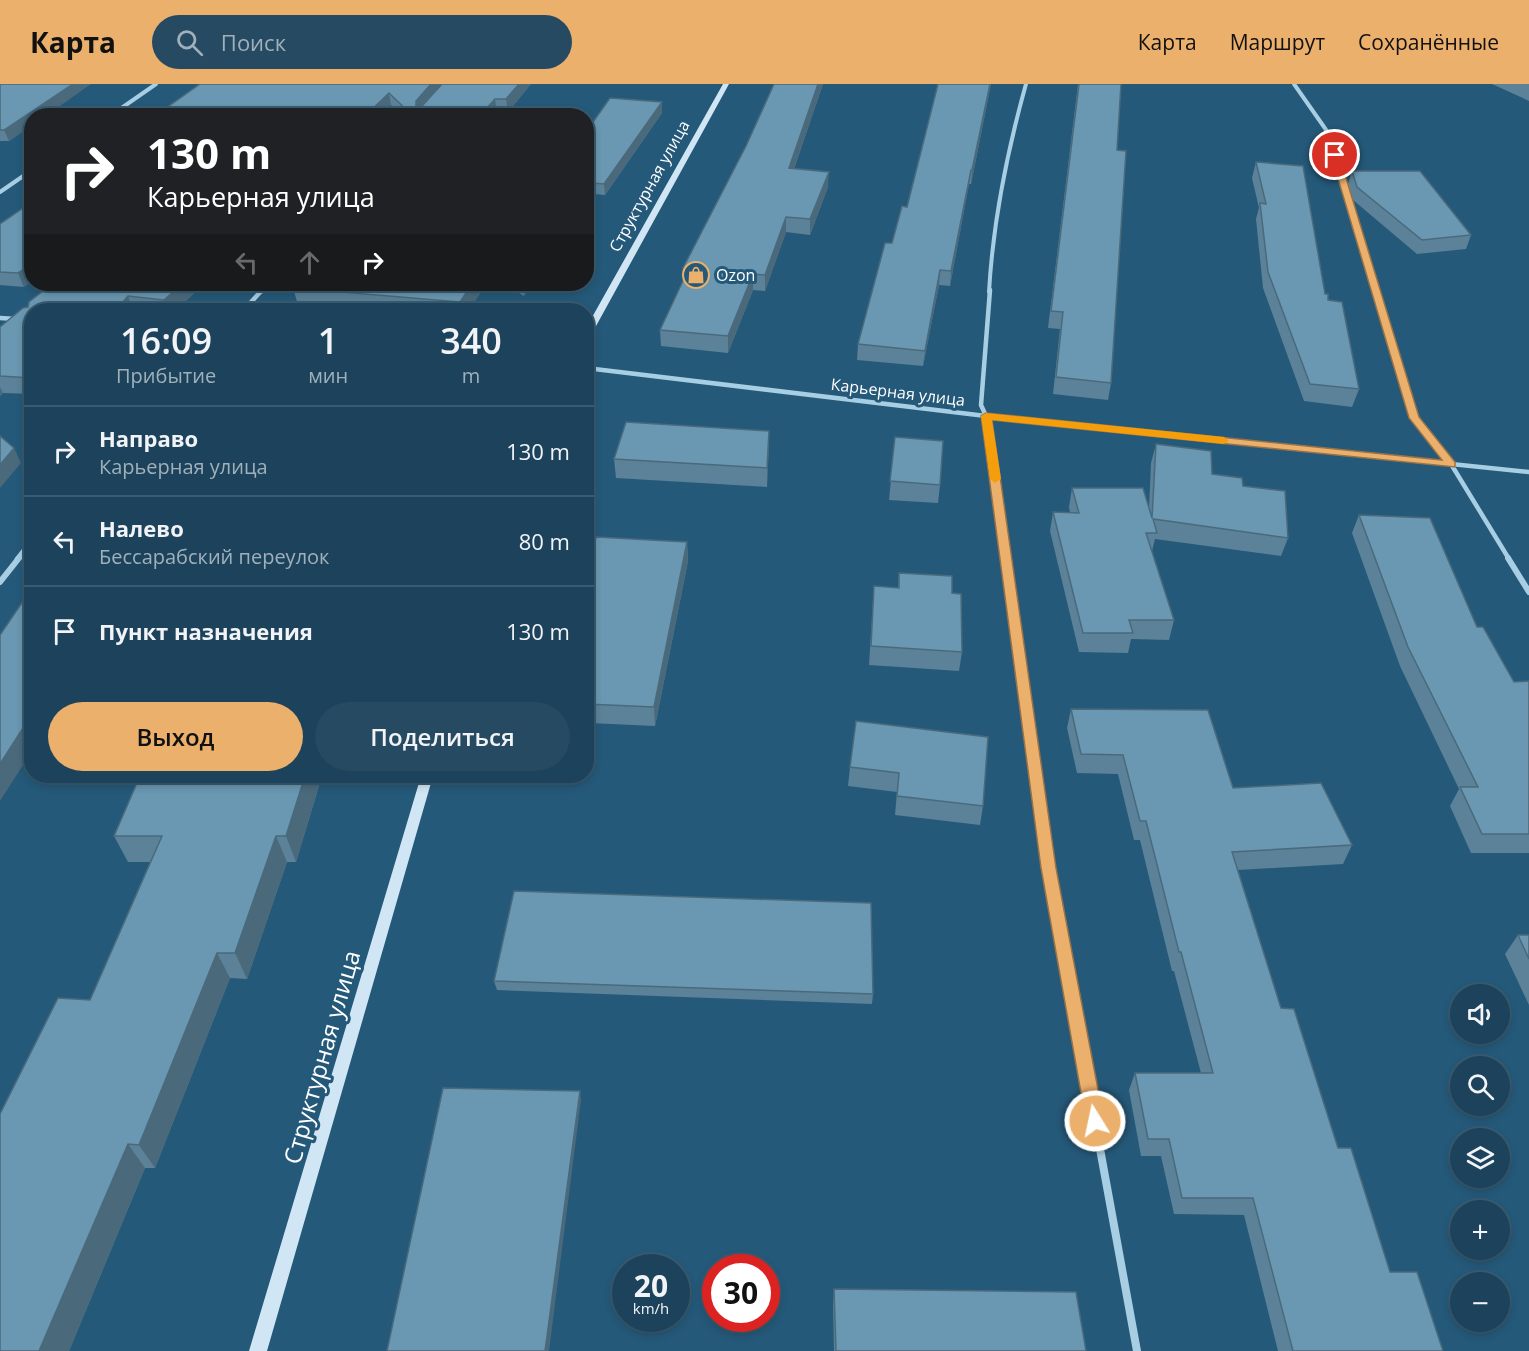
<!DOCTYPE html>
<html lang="ru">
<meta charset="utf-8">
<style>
:root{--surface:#1c435b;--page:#254a61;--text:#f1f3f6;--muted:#a0b0bb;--line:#3a5c71;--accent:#ecb06d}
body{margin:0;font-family:"Open Sans",sans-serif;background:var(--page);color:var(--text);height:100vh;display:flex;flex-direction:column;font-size:22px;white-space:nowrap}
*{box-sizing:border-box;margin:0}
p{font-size:20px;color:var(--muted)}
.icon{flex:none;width:33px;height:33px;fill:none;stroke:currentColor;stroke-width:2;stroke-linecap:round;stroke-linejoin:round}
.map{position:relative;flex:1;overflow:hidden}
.drawer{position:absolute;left:24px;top:219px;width:570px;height:480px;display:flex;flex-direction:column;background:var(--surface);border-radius:24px;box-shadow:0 3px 9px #0003,0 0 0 2px var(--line)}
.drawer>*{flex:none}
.banner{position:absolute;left:24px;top:24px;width:570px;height:183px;border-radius:24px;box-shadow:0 3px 9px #0003,0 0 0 2px var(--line);background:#202124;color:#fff;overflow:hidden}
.tools{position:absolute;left:1450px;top:900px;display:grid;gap:12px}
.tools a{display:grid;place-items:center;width:60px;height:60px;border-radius:50%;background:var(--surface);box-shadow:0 3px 9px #0003,0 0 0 2px var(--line);font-size:30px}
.speed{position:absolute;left:612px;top:1170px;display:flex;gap:12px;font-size:30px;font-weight:700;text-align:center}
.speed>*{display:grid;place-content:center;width:78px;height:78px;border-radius:50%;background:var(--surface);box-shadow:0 3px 9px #0003,0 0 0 2px var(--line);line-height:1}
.speed small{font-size:15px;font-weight:400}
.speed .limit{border:9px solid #d22;background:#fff;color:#111}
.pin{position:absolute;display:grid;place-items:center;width:51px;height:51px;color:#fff;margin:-26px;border:3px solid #fff;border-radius:50%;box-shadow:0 2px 6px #0007}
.me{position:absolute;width:66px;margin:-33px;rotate:350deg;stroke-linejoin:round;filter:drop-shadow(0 0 4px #0008)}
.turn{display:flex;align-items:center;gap:21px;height:126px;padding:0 24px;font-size:27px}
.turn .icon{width:78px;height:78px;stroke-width:2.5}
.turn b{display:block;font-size:42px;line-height:51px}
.lanes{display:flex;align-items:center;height:57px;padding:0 24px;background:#0003;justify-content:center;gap:30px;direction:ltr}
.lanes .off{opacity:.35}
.eta{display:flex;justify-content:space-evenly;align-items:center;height:102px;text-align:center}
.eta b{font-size:36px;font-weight:600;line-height:42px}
.primary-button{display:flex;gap:12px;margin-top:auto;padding:12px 24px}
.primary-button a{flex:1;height:69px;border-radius:36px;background:var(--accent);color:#111;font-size:24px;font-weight:600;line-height:69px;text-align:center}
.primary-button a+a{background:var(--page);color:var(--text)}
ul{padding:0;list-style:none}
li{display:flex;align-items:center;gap:18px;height:90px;padding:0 24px;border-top:2px solid var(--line)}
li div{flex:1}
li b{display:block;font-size:22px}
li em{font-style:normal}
header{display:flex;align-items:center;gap:36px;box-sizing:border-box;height:84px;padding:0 30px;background:var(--accent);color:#111}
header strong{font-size:28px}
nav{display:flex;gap:33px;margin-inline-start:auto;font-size:21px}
.search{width:420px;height:54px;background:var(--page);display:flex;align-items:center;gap:15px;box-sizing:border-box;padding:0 21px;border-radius:33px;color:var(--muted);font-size:22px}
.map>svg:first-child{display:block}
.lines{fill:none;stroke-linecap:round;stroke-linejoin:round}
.street-far3{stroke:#a8cee3;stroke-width:4}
.street-far2{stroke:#a8cee3;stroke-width:4.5}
.street-far1{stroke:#a8cee3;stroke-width:6}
.street{stroke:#a8cee3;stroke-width:8}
.secondary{fill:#d1e6f4;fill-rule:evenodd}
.wall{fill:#5b8298}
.shaded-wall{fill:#4a6a7c}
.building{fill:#6a97b1;stroke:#4a6a7c;stroke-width:1.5}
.route{fill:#ecb06d;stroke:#997247;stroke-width:1.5}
.slow{fill:#f59e0b}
.labels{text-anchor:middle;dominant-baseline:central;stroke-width:6;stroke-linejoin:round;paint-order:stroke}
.far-street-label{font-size:16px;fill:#fff;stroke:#255979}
.far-poi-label{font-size:16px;fill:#fff;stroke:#255979;text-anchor:start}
.near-street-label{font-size:24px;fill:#fff;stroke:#255979}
</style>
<header>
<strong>Карта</strong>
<div class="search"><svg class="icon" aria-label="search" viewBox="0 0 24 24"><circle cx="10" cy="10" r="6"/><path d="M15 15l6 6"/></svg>Поиск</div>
<nav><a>Карта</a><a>Маршрут</a><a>Сохранённые</a></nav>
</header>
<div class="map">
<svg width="1529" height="1267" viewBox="0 0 1529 1267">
<rect width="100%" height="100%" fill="#255979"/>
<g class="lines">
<path class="street-far3" d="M1294 0 1329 50 1376 208
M110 32 156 0
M0 108 32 86
M261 208 268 200
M989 208C993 137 1007 68 1026 0"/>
<path class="street-far2" d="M990 206 981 321 986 332 1006 475
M1376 206 1414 334 1451 380 1509 475
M244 226 262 206
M0 234 32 236
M586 284 986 332 1529 388
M17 475 32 456"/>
<path class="street-far1" d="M1006 474 1056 821
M1508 474 1529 508
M0 498 19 474"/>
<path class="street" d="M1055 819 1137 1267"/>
<path class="secondary" d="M723 0H729L590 253 586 255V244Z
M421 692H433L267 1267H249Z"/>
</g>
<path class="wall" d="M0 0 32 32V41L9 57H0Z
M200 0H531L508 28 497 27 493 32H402L391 21 380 32H155Z
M774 0H823L794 85 828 103 810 151 786 148 765 207 753 206 728 269 661 262 660 246 684 196 683 184 746 62Z
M944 0H991L971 100H969L950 202 939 201 923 282 857 276 858 260 892 159 907 123Z
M1078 0 1117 66 1111 299 1108 316 1053 310 1060 245 1048 244Z
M1492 0H1529V17Z
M662 18V29L605 111 594 110 586 122V38L591 41Z
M1256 78 1328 216 1359 305 1352 323 1304 317 1263 204 1256 135 1259 124 1252 94Z
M1352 87 1471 151 1466 165 1417 170 1353 116 1348 100Z
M0 140 24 203 0 201Z
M52 200H204L176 226H32V310L3 309 0 312V243L28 223Z
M297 200H486L469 226H359L298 221 293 204Z
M505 200H533L524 212Z
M769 347 767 403 616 394 614 375Z
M895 353 940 401 938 419 889 416Z
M1156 360 1212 390 1243 402 1288 454 1281 472 1155 455 1152 467 1174 536 1169 556 1131 555 1128 569 1079 568 1050 447 1053 428 1070 429 1069 423 1072 404 1149 424 1151 379Z
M1359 431 1477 543 1514 598 1529 597V769H1471L1450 722 1459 705 1400 582 1352 449Z
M687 458 688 477 655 642 589 639 586 622V489Z
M899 489 952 509 962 568 959 587 869 581 874 502 898 504Z
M1071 625 1352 761 1343 780 1238 786 1281 924 1390 1188 1443 1267H1278L1244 1131 1174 1130 1161 1072H1141L1129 1006 1135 989H1201L1174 887H1172L1140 756H1134L1118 690 1077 689 1067 644Z
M856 637 983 722 980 741 895 731 897 708 848 702 850 683Z
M322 692 296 778H287L247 895 230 894 155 1084H145L69 1267H0L90 916 150 778H128L114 752Z
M1518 851H1529V921L1505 870Z
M494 897 873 910 872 920 497 906Z
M834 1205 1086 1267H834L833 1221Z"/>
<path class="shaded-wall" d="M73 0H91L46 32H32V41L9 57 4 46Z
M431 0H445L418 29 416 17Z
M519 0H531L508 28 506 15Z
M818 0H823L789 99V84Z
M990 0H991L971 100 972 86Z
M389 9 391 21 380 32H365Z
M495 15 497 27 493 32H480Z
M662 18V29L605 111 604 100Z
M971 86 969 100 950 202 951 187Z
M829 88 828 103 810 151V135Z
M593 99 594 110 586 122V108Z
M786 133V148L765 207V191Z
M32 179V198L24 203 18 189Z
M940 186 939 201 923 282 925 267Z
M753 190V206L728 269V252Z
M182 200H204L176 226H167L164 216Z
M472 200H486L469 226H462L460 218Z
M523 200H533L524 212Z
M128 212 133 226H116Z
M0 303 3 309 0 312Z
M769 347V365L767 403V384Z
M14 364 21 379 0 404V381Z
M687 458 688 477 655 642 654 623Z
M32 630V667L0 717V680Z
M305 692H322L296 778 286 752Z
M276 752 287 778 247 895 235 869Z
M217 869 230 894 155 1084 139 1061Z
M580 1007 581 1016 549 1267H545Z
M128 1060 145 1084 69 1267H39Z"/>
<path class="building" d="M0 0H73L4 46H0Z
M200 0H431L416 17V23L422 22 442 0H519L506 15H495L480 32H413L389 9 365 32H155Z
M774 0H818L789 84 829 88 810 135 786 133 765 191 753 190 728 252 660 246 689 184H683L746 62Z
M938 0H990L972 86H971L951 187 940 186 925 267 858 260 885 159H892L902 122 907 123Z
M1079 0H1121L1117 66 1126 67 1111 299 1056 293 1063 228 1051 227Z
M610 14 662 18 604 100 593 99 586 108V38L591 41Z
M1256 78 1303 82 1325 210H1328V216L1342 218 1359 305 1310 300 1268 188 1260 119 1266 120Z
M1352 87H1420L1471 151 1422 156 1357 103Z
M32 118V179L18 189 0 188V140Z
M52 200H182L164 216 128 212 116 226H32V294L0 292V243L23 224 28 223 29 218Z
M297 200H472L460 218 293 204Z
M626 338 769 347 767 384 614 375Z
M0 352 14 364 0 381Z
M895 353 943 357 940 401 890 397Z
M1156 360 1211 367 1212 390 1242 394 1243 402 1285 407 1288 454 1153 435 1157 449H1146L1174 536H1129L1133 549H1083L1053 428 1079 429 1072 404H1143L1152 434Z
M1359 431 1430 434 1477 543H1483L1514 598 1529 597V750H1482L1460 703H1478L1408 563Z
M596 453 687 458 654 623 586 620 590 603H586V489Z
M899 489 952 492V509L961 510 962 568 871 562 874 502 899 504Z
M32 504V630L0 680V551Z
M1071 625 1208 626 1233 704 1321 699 1352 761 1232 768 1281 924 1294 925 1338 1064H1351L1390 1188H1417L1443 1267H1293L1253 1114H1182L1169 1055H1148L1135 989H1213L1181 868H1179L1146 737H1140L1123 671 1081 670Z
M856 637 988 653 983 722 897 712 899 689 850 683Z
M140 692H305L286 752H276L235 869H217L139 1061 128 1060 39 1267H0V1030L58 914 90 916 162 752H114Z
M514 807 871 819 873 910 494 897Z
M1518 851H1529V875Z
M443 1004 580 1007 545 1267H387Z
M834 1205 1076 1208 1086 1267H836Z"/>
<path class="route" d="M1335 69 1339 71 1419 333 1455 378V383L992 336 1056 784 1104 1037 1101 1043 1095 1045 1089 1043 1086 1037 1041 784 981 332 986 329 1442 376 1409 334 1331 71Z"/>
<path class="slow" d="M986 329 1224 353 1229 357 1224 360 992 336 1001 395 995 399 990 395 981 332Z"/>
<defs>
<symbol id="shop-ring" viewBox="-11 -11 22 22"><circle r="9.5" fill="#255979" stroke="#ecb06d" stroke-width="1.5"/><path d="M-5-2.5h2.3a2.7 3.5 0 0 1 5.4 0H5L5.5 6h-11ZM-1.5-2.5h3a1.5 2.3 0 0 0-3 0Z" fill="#ecb06d"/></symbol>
</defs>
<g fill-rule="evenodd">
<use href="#shop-ring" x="681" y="176" width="30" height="30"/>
</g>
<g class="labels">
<g class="far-street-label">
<text transform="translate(649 102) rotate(-61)">Структурная улица</text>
<text transform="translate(898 308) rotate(7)">Карьерная улица</text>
</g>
<g class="far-poi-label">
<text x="716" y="191">Ozon</text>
</g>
<g class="near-street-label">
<text transform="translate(321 973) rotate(-74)">Структурная улица</text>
</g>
</g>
</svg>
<div class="tools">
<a><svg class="icon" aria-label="sound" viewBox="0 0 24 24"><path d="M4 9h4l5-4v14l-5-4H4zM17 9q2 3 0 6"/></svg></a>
<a><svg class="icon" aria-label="search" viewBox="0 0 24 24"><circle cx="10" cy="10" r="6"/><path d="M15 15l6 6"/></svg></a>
<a><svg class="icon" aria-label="layers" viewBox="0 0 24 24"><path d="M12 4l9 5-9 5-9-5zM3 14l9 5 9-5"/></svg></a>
<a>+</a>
<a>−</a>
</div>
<div class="speed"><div>20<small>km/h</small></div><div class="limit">30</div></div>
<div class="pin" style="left:1335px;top:71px;background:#d93025"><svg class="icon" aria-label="arrive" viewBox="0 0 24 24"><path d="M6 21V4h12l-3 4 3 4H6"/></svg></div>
<svg class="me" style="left:1095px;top:1037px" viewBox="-20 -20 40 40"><circle r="17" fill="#ecb06d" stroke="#fff" stroke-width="3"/><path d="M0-11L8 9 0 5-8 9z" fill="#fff"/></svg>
<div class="banner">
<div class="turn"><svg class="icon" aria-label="right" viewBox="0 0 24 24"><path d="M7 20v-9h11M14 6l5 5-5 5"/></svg><div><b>130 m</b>Карьерная улица</div></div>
<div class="lanes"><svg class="icon off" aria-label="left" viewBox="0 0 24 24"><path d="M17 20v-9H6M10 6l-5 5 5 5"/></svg><svg class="icon off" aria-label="ahead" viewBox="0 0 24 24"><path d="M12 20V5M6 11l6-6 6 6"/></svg><svg class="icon" aria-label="right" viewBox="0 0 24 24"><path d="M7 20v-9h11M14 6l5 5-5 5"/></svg></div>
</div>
<section class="drawer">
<div class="eta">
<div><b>16:09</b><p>Прибытие</p></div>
<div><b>1</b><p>мин</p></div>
<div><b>340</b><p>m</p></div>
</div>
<ul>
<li><svg class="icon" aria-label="right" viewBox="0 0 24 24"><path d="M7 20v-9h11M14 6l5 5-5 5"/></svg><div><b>Направо</b><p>Карьерная улица</p></div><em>130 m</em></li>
<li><svg class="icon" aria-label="left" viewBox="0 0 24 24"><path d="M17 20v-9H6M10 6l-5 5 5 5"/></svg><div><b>Налево</b><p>Бессарабский переулок</p></div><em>80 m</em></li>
<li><svg class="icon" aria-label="arrive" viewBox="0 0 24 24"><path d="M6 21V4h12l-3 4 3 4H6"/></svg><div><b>Пункт назначения</b></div><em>130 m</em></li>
</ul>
<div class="primary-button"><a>Выход</a><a>Поделиться</a></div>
</section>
</div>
